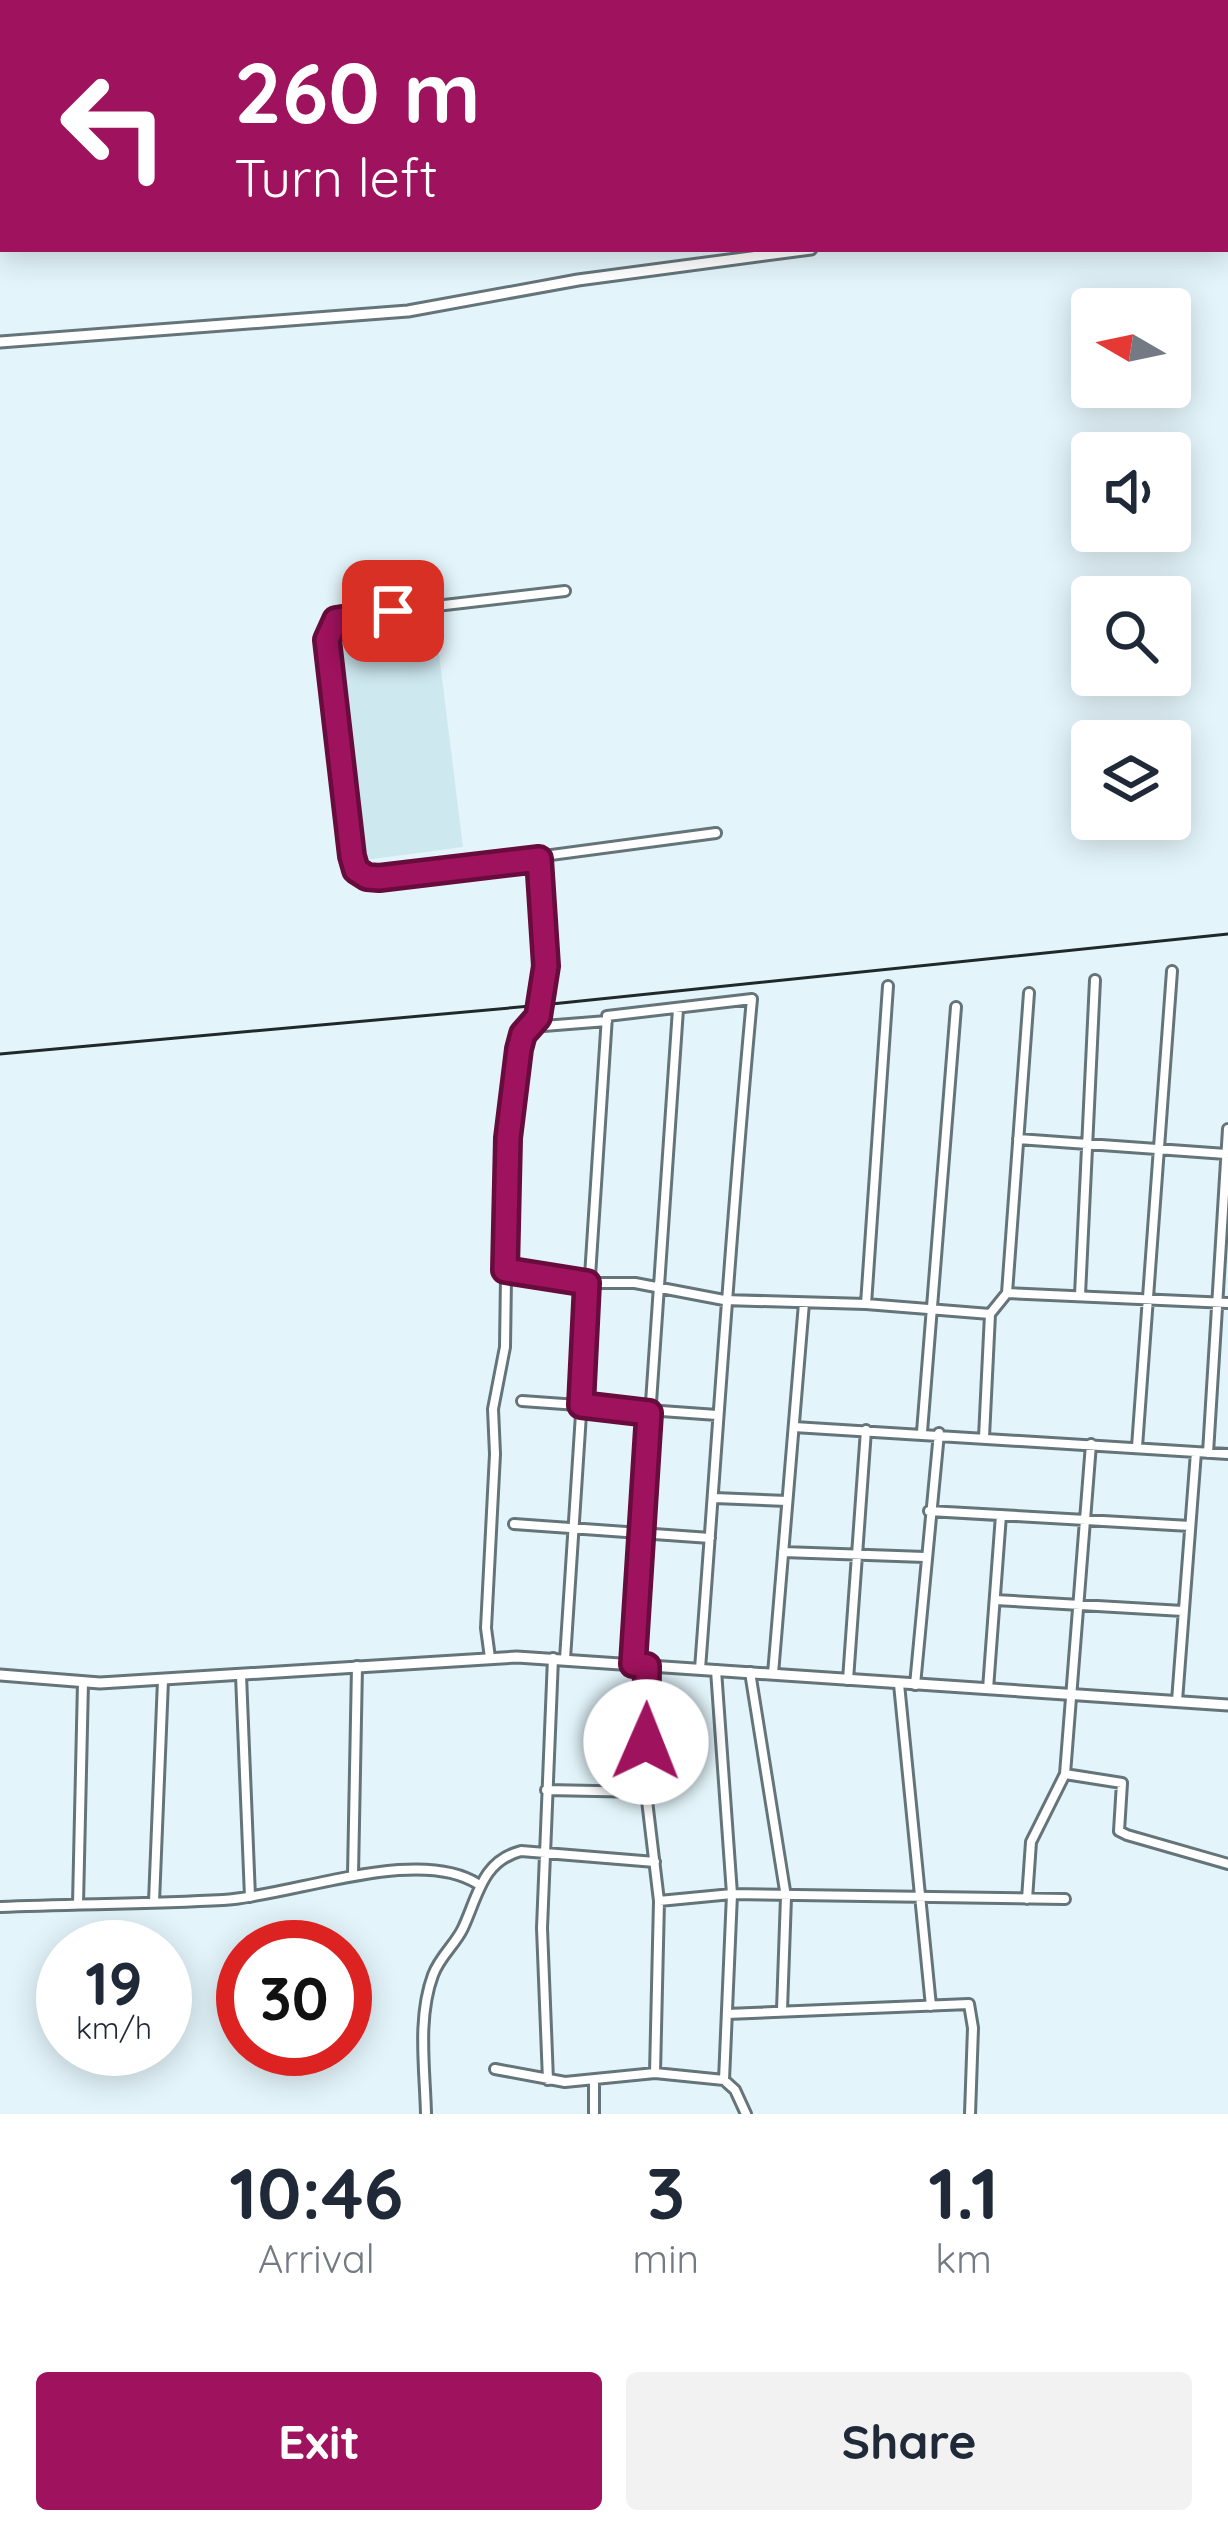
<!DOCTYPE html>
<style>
:root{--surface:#fff;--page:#f2f2f3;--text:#1f2937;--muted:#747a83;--accent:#9f125d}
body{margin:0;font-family:Quicksand,sans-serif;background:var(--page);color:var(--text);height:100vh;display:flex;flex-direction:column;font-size:45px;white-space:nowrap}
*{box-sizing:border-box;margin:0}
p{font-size:39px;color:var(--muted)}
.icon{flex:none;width:66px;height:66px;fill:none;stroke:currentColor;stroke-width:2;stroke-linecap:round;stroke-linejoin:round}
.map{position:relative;height:2114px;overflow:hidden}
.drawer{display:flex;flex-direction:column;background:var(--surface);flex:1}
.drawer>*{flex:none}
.top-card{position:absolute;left:0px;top:0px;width:1230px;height:252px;box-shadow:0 6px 30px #0003;background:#9f125d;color:#fff;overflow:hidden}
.needle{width:78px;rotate:279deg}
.buttons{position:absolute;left:1071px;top:288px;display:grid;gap:24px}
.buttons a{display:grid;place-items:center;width:120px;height:120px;border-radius:12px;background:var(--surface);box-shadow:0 6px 30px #0003;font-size:60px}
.speed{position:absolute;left:36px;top:1920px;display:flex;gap:24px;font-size:60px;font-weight:700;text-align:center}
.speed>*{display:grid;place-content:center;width:156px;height:156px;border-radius:50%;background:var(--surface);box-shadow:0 6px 30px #0003;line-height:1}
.speed small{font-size:30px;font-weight:400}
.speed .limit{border:18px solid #d22;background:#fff;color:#111}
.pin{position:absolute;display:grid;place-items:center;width:102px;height:102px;color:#fff;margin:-51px;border-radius:24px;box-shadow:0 6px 18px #0006}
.me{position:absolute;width:132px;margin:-66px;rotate:1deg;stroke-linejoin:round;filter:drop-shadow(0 0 9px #0008)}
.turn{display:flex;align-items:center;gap:42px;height:252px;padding:0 36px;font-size:54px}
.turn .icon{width:156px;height:156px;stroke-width:2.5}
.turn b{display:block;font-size:84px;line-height:102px}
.eta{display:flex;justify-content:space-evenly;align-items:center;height:204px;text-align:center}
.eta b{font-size:72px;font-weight:700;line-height:84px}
.primary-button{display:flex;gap:24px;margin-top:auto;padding:24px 36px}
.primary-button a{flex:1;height:138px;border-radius:12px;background:var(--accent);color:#fff;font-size:48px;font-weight:700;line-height:138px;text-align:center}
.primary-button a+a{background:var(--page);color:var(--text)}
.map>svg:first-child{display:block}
.built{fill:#cee8f0}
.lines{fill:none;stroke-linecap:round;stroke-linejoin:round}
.minor-casing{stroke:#647479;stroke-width:14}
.tertiary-casing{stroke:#647479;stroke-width:15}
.minor{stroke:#fff;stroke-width:8}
.tertiary{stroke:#fff;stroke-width:9}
.rail{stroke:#20282a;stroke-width:3}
.route-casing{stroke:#670c3c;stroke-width:30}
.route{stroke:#9f125d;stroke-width:21}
</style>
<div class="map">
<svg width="1228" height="2114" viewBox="0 0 1228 2114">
<rect width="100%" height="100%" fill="#e3f5fb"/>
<path class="built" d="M435 622 463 847 365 860 337 634Z"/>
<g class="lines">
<defs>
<path id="minor" d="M565 591 350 616 336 620 328 630 338 752 355 870 366 877 379 878 716 833
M531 1027 607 1021
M1018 1139 1226 1154
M505 1270 574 1283H635L724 1300 866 1304 990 1314
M1007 1293 1228 1303
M1080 1295 1095 980
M866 1304 888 986
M522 1401 717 1415
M794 1427 1228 1454
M922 1432 956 1007
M984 1437 990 1314 1007 1293 1029 993
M1137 1447 1172 971
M1208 1453 1228 1129
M714 1498 787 1501
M929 1511 1190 1526
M514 1524 710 1538
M783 1552 925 1557
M995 1600 1183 1611
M490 1658 486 1628 495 1454 493 1409 505 1347 508 1138 519 1049 523 1034 538 1017 546 966 539 859
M565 1659 607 1016 752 999C731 1222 717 1445 700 1669
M633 1665 678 1009
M647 1666 646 1792 659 1901 655 2073
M716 1670 732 1894 724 2080
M750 1672 786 1897 782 2010
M773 1674 804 1303
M241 1675 250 1897
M848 1680 866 1430
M899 1684 931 2006
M915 1685 939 1433
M988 1689 1001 1515
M1177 1701 1196 1452
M1065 1774 1122 1783 1119 1831 1127 1835 1228 1864
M546 1790 646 1792
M353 1875 357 1666
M1027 1899 1031 1842 1065 1774 1091 1444
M659 1901 732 1894 1065 1899
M154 1902 163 1680
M78 1904 83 1682
M0 1907C74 1904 149 1904 223 1900 293 1896 418 1845 478 1884
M727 2014 969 2004 973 2028 970 2114
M495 2069 565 2082 655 2073 724 2080 735 2090 746 2114
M548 2080 542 1928 553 1658
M426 2114C425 2069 417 2018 433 1975 440 1956 455 1945 463 1928 478 1896 482 1861 521 1851L655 1862
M594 2114V2081"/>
<path id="tertiary" d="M1227 181H1228
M0 342 408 311 578 280 811 249
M0 1675 100 1683 517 1657 1228 1705"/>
</defs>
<use href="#minor" class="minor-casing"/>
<use href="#tertiary" class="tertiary-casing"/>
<use href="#minor" class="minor"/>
<use href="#tertiary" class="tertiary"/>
<path class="rail" d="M0 1054 542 1005 1228 934"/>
</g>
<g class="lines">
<defs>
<path id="route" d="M393 611 336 620 327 640 352 856 356 870 367 877 379 878 539 859 546 966 538 1017 523 1034 519 1049 508 1138 505 1270 587 1283 581 1405 649 1413 633 1664 647 1666 646 1742"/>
</defs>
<use href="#route" class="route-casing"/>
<use href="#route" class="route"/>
</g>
</svg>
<div class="buttons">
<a><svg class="needle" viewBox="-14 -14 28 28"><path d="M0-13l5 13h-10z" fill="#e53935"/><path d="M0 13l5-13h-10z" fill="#747a83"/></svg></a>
<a><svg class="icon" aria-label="sound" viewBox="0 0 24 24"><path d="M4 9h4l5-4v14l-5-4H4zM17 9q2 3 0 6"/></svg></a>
<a><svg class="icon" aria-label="search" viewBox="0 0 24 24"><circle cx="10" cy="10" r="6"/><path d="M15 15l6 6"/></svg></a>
<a><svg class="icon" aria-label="layers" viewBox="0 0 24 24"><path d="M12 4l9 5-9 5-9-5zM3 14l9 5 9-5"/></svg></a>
</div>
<div class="speed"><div>19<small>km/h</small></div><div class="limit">30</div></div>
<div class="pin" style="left:393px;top:611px;background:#d93025"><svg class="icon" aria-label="arrive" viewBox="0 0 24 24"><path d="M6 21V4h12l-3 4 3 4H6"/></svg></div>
<svg class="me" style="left:646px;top:1742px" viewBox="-20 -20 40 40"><circle r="19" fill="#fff"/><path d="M0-13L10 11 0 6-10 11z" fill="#9f125d"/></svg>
<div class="top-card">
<div class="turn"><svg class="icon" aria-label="left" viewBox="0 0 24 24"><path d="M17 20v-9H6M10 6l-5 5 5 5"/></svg><div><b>260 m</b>Turn left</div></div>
</div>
</div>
<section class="drawer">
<div class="eta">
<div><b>10:46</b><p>Arrival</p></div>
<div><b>3</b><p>min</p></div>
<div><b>1.1</b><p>km</p></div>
</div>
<div class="primary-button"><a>Exit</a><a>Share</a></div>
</section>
